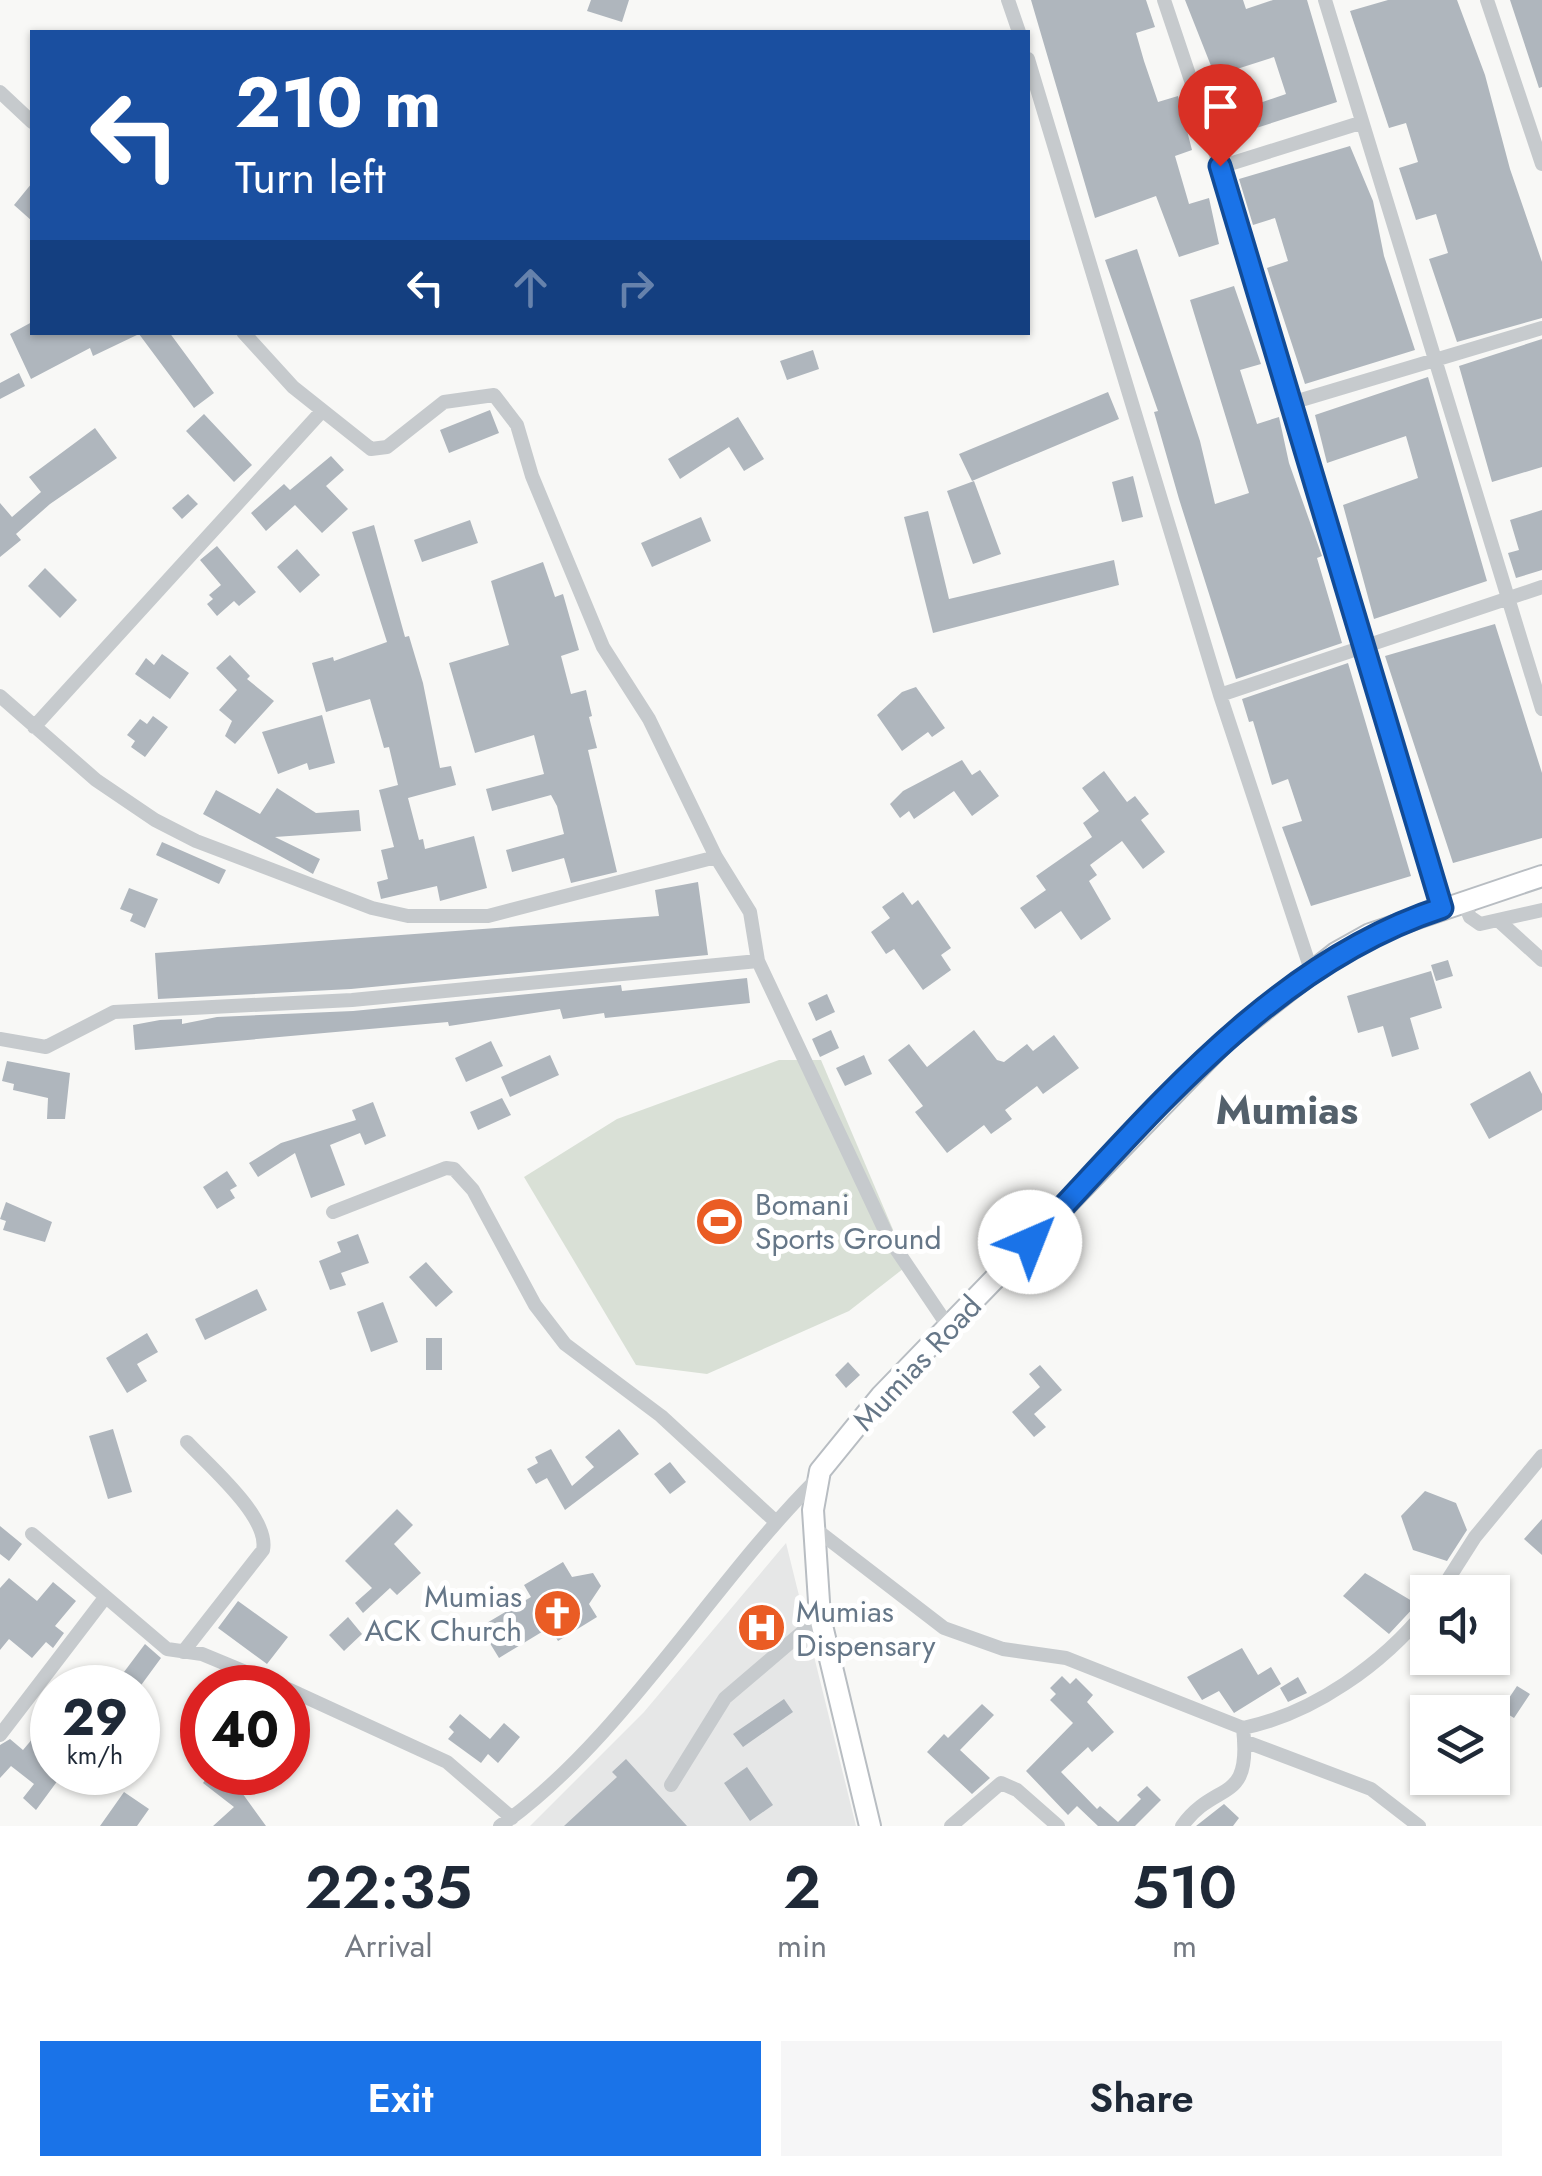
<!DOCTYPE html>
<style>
:root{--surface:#fff;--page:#f6f6f7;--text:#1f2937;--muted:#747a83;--accent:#1a73e8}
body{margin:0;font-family:Jost,sans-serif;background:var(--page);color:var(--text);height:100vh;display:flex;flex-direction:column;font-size:38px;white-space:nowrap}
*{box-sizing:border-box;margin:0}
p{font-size:32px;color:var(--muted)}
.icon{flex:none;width:55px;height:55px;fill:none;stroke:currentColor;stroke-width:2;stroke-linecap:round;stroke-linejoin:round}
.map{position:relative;height:1826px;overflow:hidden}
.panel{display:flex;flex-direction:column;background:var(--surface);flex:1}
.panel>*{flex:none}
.top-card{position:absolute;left:30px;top:30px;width:1000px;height:305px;border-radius:0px;box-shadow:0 2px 8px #0004;background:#1a4fa0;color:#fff;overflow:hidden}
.fabs{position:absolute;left:1410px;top:1575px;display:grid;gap:20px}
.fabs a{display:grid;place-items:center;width:100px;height:100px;border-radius:0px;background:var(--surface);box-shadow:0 2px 8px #0004;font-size:50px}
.speed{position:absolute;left:30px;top:1665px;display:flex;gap:20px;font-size:50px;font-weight:700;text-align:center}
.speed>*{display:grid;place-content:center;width:130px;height:130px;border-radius:50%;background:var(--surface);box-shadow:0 2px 8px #0004;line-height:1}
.speed small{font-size:25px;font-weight:400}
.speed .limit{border:15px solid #d22;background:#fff;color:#111}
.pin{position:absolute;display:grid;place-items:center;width:85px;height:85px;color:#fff;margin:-102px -42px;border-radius:50% 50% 50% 0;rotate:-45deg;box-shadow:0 0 10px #0007}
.pin .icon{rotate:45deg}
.me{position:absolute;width:110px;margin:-55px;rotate:44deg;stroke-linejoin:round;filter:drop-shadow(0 0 8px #0008)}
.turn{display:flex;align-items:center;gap:35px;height:210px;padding:0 40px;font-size:45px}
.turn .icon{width:130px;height:130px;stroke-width:2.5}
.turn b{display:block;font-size:70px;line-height:85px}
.lanes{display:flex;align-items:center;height:95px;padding:0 40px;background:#0003;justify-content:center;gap:50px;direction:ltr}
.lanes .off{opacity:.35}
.eta{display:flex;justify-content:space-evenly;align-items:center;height:170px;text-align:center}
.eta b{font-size:60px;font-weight:600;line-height:70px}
.button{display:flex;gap:20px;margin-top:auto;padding:20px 40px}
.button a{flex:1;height:115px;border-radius:0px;background:var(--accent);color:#fff;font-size:40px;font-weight:600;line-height:115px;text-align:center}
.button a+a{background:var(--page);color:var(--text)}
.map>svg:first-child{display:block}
.built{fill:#e6e7e7}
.green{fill:#d9e0d6}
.building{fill:#afb6bd}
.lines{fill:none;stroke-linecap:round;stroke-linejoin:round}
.secondary-casing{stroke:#b8bdc2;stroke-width:24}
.street{stroke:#c6cacd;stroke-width:14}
.secondary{stroke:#fff;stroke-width:20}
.route-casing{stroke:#114b97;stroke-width:25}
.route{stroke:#1a73e8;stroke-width:18}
.labels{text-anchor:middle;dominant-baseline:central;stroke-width:10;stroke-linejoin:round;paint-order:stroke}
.poi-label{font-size:30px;fill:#678;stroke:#fff;text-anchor:start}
.street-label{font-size:30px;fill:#678;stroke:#fff}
.district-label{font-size:40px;font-weight:bold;fill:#54616c;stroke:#fff}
</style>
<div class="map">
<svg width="1542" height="1826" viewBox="0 0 1542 1826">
<rect width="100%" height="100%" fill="#f8f8f6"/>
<path class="built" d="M786 1543 856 1826H530L644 1712Z"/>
<path class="green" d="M779 1060H821L908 1265 849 1311 707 1374 636 1365 524 1177 617 1119Z"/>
<path class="building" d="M591 0H629L622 22 587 11Z
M1031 0H1146L1155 27 1136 33 1144 61 1158 102 1178 96 1192 150 1175 156 1189 204 1209 198 1219 244 1179 257 1156 196 1095 218Z
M1185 0H1243L1246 9 1273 0H1307L1337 102 1225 138 1219 117 1286 94 1274 57 1215 76Z
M1388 0H1457L1485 75 1510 169 1542 262V318L1457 342 1429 259 1448 253 1436 214 1416 220 1399 168 1418 162 1406 123 1389 128 1350 11Z
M1510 0H1542V87L1539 88Z
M1350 146 1373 201 1384 256 1415 350 1305 384 1267 268 1288 261 1275 218 1253 225 1239 179Z
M32 183V221L14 205Z
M1137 249 1200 441 1215 504 1249 493 1190 300 1234 286 1261 364 1240 370 1257 424 1279 417 1289 463 1322 556 1317 558 1342 643 1236 679 1179 499 1154 412 1158 411 1105 260Z
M32 322V332H169L214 393 194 408 139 334 93 356 90 348 31 379 10 334Z
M1542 339V467L1492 482 1459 366Z
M813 350 819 369 787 380 780 361Z
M19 373 25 386 0 399V383Z
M1428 377 1487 581 1374 619 1343 505 1418 478 1406 436 1327 463 1315 415Z
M1108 392 1119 419 972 481 959 454Z
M490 410 499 433 449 453 440 430Z
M204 414 252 465 234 482 186 431Z
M738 417 764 459 744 471 729 447 680 479 668 459Z
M95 428 117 458 50 504 16 534 21 540 0 557V503L12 517 41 492 29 477Z
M331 456 344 470 326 486 348 509 322 533 295 505 266 531 251 513 284 484 290 490Z
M1133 476 1143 517 1122 522 1112 482Z
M974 481 1001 554 973 564 947 491Z
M188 494 198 504 182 519 172 508Z
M1542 510V570L1516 578 1508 553 1519 550 1510 520Z
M928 511 949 599 1114 560 1119 585 933 633 904 517Z
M701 517 711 541 652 567 641 543Z
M470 520 478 543 422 562 414 540Z
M374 525 405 637 409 636 423 683 440 768 451 766 456 785 408 798 419 840 423 839 425 849 474 836 487 888 440 901 437 886 381 899 377 882 388 879 381 850 394 847 379 790 398 785 389 747 384 748 370 699 326 712 312 663 333 657 334 661 387 642 352 532Z
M217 546 256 592 239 606 234 601 217 616 207 604 213 599 209 595 221 585 200 560Z
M297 549 320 575 300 593 277 567Z
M543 562 555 597 563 594 579 650 561 656 571 694 586 690 592 716 589 717 597 748 588 750 617 872 571 883 564 858 512 872 506 850 564 834 557 806 551 795 492 811 486 789 544 774 534 735 475 753 449 663 509 645 491 581Z
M45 568 77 600 60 618 28 586Z
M1495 624 1542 773V838L1453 863 1385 656Z
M162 654 189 673 170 699 135 674 146 658 154 665Z
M230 655 250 676 247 679 274 701 235 744 225 736 232 721 219 710 237 690 216 668Z
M1348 663 1411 876 1311 906 1282 827 1302 821 1288 779 1272 785 1253 721 1249 722 1242 699Z
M916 687 945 728 932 737 928 732 902 751 877 715 902 692Z
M322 715 335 763 309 770 307 763 278 774 262 732Z
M153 716 168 727 145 757 131 747 135 741 127 735 140 719 147 724Z
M962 760 972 775 980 770 999 796 972 816 954 791 914 819 909 811 900 818 890 804 903 791Z
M1104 771 1127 802 1135 796 1149 814 1141 820 1165 852 1143 869 1122 841 1090 865 1097 875 1089 881 1111 919 1081 940 1061 911 1035 929 1020 908 1046 890 1036 876 1092 837 1083 823 1099 811 1082 788Z
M277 788 316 813 359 810 361 831 275 837 320 859 313 874 203 814 216 790 260 814Z
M162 842 226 870 219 884 156 855Z
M698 882 708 955 351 989 158 999 155 953 659 916 655 890Z
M129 888 158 899 145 928 130 921 133 914 120 909Z
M903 892 912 905 918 900 951 948 941 955 951 970 923 990 894 949 886 954 871 932 890 918 882 907Z
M1448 960 1453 976 1436 981 1431 965Z
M1431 971 1442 1008 1410 1018 1419 1049 1392 1057 1383 1026 1358 1033 1347 996Z
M747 978 750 1003 605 1018 604 1013 563 1019 560 1009 449 1026 448 1022 135 1050 133 1025 160 1020 182 1019V1024L217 1017 353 1011 621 985 622 991Z
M827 994 835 1012 816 1021 808 1003Z
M831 1030 839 1048 820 1057 812 1039Z
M974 1030 997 1060 1004 1062 1027 1044 1033 1051 1054 1035 1079 1068 1043 1094 1037 1086 1005 1110 1012 1119 991 1134 984 1125 947 1153 915 1112 923 1106 888 1060 909 1044 927 1067Z
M491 1041 503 1066 466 1082 455 1058Z
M550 1055 559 1075 510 1097 501 1077Z
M864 1055 872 1074 845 1086 836 1068Z
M7 1061 70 1073 65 1119H47L48 1098 13 1090 14 1084 2 1081Z
M1530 1071 1542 1094V1110L1489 1139 1470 1104Z
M502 1098 511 1115 478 1130 470 1112Z
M373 1102 386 1136 365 1145 360 1133 330 1145 345 1185 311 1198 295 1153 258 1177 249 1163 281 1143 356 1120 352 1110Z
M227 1171 237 1186 230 1190 235 1198 217 1209 203 1187Z
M6 1202 52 1222 45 1242 3 1230 6 1221 0 1219Z
M358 1234 369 1263 341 1273 346 1285 330 1290 319 1261 341 1252 337 1242Z
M426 1262 453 1292 436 1307 409 1277Z
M257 1289 267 1310 205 1340 195 1319Z
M383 1302 398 1342 371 1352 357 1312Z
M147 1333 158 1352 137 1364 147 1381 127 1393 106 1358Z
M426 1338H442V1370H426Z
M848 1362 860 1375 846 1388 835 1375Z
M1040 1365 1062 1390 1034 1414 1046 1427 1034 1437 1012 1412 1040 1387 1029 1374Z
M113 1429 132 1492 108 1499 89 1436Z
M619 1429 639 1454 565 1510 547 1478 536 1484 527 1469 538 1463 535 1457 551 1449 572 1486 594 1467 585 1457Z
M670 1462 686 1482 670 1494 654 1474Z
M1425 1491 1456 1503 1467 1530 1447 1561 1413 1550 1401 1516Z
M397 1509 413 1525 394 1544 421 1573 397 1595 390 1588 363 1613 355 1603 372 1588 345 1561Z
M1542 1519V1555L1524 1539Z
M0 1526 22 1544 9 1561 0 1554Z
M563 1562 572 1577 593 1573 601 1586 589 1604 597 1617 558 1641 550 1627 499 1658 480 1627 531 1597 524 1585Z
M1365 1573 1417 1604 1389 1634 1343 1596Z
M9 1578 37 1601 53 1582 76 1601 55 1626 64 1633 53 1648 46 1642 32 1658 9 1639 0 1650V1588Z
M238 1601 288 1637 267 1664 218 1628Z
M348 1617 362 1634 344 1651 329 1635Z
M145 1644 161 1658 139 1688H112Z
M1242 1648 1258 1675 1271 1667 1281 1684 1234 1713 1219 1691 1202 1700 1187 1677Z
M1062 1676 1070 1684 1076 1678 1093 1695 1087 1702 1114 1732 1092 1752 1088 1747 1061 1772 1097 1809 1100 1806 1118 1822 1141 1799 1137 1795 1147 1786 1161 1800 1135 1826H1098L1077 1806 1068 1815 1026 1771 1073 1723 1050 1700 1056 1694 1050 1688Z
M1298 1677 1307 1693 1288 1702 1280 1688Z
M1517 1686 1530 1694 1514 1718 1501 1710Z
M1463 1697 1488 1712H1464L1456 1708Z
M784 1699 793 1712 743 1747 733 1734Z
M982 1704 994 1715 960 1750 990 1778 972 1794 927 1752 944 1734 948 1738Z
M460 1714 490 1739 504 1723 520 1737 498 1763 488 1754 481 1763 448 1739 454 1732 449 1727Z
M44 1725 52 1732V1772H64L36 1810 23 1798 34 1784 11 1766 0 1778V1745L10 1739 23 1750Z
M626 1759 687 1826H564L617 1777 612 1772Z
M747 1767 773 1805 750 1821 724 1783Z
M211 1772H218L240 1790 266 1826H213L234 1807 203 1783Z
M124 1792 149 1809 137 1826H100Z
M1224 1804 1239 1818 1233 1826H1196Z"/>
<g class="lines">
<defs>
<path id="secondary" d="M870 1826 820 1617 813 1510 820 1471 881 1396 1226 1040 1336 953 1370 934 1542 876"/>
</defs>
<use href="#secondary" class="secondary-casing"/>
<path class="street" d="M1008 0 1019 32
M1164 0 1220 167 1442 908
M1325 0 1542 709
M1487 0 1542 164
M1028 59 1220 695 1312 973
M0 92 32 122
M1220 167 1360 123
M243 332 293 387 371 449 387 447 444 402 494 395 517 425 532 476 603 647 649 719 716 857 750 912 758 961 888 1237 948 1326
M1291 403 1542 328
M1220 695 1542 587
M0 696 96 780 155 820 196 841 372 908 408 916H488L716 857
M34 727 322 411
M1463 900 1470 917 1480 924 1542 910
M1499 921 1542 960
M0 1039 46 1047 114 1012 352 1000 758 961
M333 1212 446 1168 454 1169 473 1190 535 1305 565 1344 661 1416 775 1521
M814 1528 944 1628 1003 1649 1066 1658 1243 1728C1252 1806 1216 1779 1182 1826
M32 1534 167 1649 202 1654 284 1688
M1440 1592 1475 1537 1542 1456
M183 1652 263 1550C270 1517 208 1465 187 1442
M288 1689 447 1762 512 1818
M1243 1728C1313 1714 1383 1664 1428 1608
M0 1735 104 1599
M1244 1741 1371 1789 1419 1826
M671 1785 725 1698 820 1617
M500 1826C618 1744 711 1585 815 1481
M951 1826 1001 1783 1017 1790 1058 1826"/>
<use href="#secondary" class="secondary"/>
</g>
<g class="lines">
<defs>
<path id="route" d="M1030 1242C1151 1115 1270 964 1442 908L1220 166"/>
</defs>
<use href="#route" class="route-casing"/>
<use href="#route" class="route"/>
</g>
<defs>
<symbol id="stadium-disc" viewBox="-11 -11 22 22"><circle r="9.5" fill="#ea5c24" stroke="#fff"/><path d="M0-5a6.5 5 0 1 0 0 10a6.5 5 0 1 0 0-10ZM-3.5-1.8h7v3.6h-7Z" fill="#fff"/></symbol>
<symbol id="church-disc" viewBox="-11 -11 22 22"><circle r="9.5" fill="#ea5c24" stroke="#fff"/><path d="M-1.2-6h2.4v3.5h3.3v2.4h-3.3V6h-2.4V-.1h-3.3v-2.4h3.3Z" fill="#fff"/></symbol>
<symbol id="hospital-disc" viewBox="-11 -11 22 22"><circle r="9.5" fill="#ea5c24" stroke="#fff"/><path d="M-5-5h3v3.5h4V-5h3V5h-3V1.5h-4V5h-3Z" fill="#fff"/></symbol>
</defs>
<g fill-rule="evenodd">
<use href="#stadium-disc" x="692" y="1194" width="55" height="55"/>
<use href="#church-disc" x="530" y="1586" width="55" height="55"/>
<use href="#hospital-disc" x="734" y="1600" width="55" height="55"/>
</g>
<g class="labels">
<g class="poi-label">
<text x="755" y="1204">Bomani<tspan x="755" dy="34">Sports Ground</tspan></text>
<text x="522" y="1596" text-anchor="end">Mumias<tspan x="522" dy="34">ACK Church</tspan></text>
<text x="796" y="1611">Mumias<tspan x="796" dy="34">Dispensary</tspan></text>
</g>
<g class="street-label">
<text transform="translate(917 1363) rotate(-47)">Mumias Road</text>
</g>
<g class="district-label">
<text x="1287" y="1110">Mumias</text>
</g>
</g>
</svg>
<div class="fabs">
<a><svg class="icon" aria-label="sound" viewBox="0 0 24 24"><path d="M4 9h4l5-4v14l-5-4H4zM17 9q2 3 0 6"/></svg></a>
<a><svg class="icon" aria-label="layers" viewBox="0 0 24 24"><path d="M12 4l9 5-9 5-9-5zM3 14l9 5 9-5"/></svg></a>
</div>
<div class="speed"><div>29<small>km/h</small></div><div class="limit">40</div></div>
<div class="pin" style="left:1220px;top:166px;background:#d93025"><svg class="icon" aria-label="arrive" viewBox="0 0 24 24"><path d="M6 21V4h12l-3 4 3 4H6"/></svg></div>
<svg class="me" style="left:1030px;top:1242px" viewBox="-20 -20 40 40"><circle r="19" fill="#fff"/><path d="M0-13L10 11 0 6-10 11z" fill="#1a73e8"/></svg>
<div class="top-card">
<div class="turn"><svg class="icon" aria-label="left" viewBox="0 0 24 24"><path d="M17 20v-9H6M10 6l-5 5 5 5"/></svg><div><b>210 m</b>Turn left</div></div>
<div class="lanes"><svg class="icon" aria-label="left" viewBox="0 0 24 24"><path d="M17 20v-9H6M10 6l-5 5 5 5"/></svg><svg class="icon off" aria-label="ahead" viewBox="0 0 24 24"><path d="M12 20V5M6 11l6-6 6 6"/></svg><svg class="icon off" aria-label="right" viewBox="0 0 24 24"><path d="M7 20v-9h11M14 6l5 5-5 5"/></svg></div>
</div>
</div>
<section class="panel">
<div class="eta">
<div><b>22:35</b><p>Arrival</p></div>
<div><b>2</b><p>min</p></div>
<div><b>510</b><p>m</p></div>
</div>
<div class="button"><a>Exit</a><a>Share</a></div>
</section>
